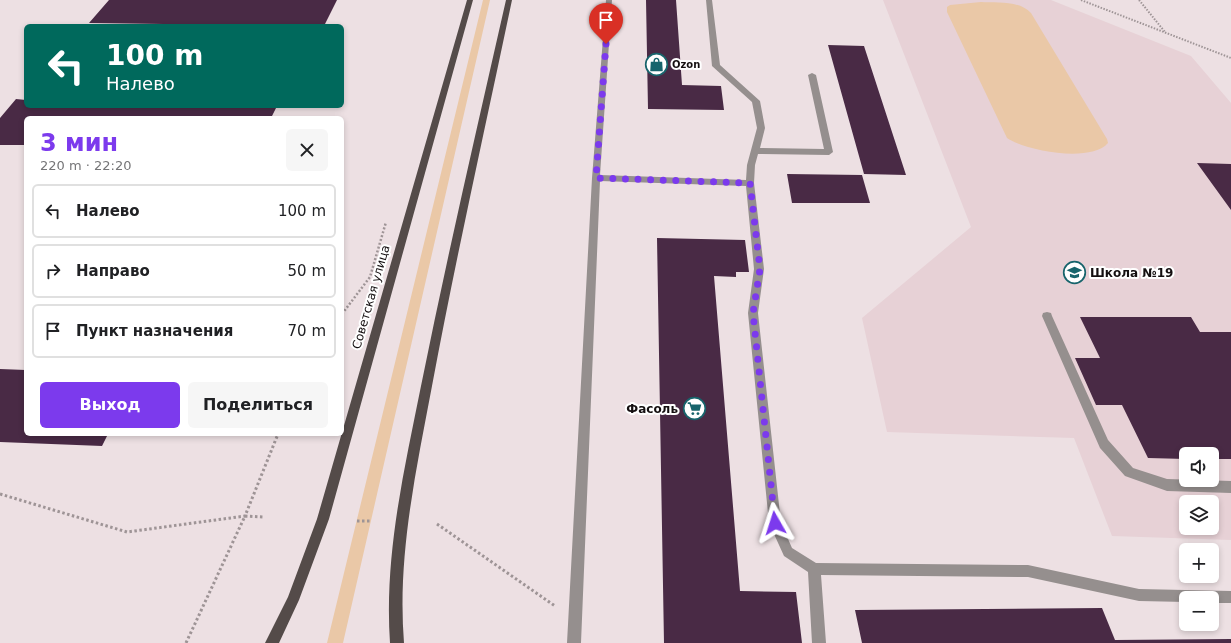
<!DOCTYPE html>
<html lang="ru">
<meta charset="utf-8">
<style>
:root{--surface:#fff;--page:#f6f6f6;--text:#202124;--muted:#757577;--line:#e0e0e0;--accent:#7c3aed}
body{margin:0;font-family:"DejaVu Sans",sans-serif;background:var(--page);color:var(--text);height:100vh;display:flex;flex-direction:column;font-size:15px;white-space:nowrap}
*{box-sizing:border-box;margin:0}
p{font-size:13px;color:var(--muted)}
.icon{flex:none;width:22px;height:22px;fill:none;stroke:currentColor;stroke-width:2;stroke-linecap:round;stroke-linejoin:round}
.map{position:relative;flex:1;overflow:hidden}
.sheet{position:absolute;left:24px;top:116px;width:320px;height:320px;display:flex;flex-direction:column;background:var(--surface);border-radius:6px;box-shadow:0 2px 6px #0003}
.sheet>*{flex:none}
.banner{position:absolute;left:24px;top:24px;width:320px;height:84px;border-radius:6px;box-shadow:0 2px 6px #0003;background:#00695c;color:#fff;overflow:hidden}
.buttons{position:absolute;left:1179px;top:447px;display:grid;gap:8px}
.buttons a{display:grid;place-items:center;width:40px;height:40px;border-radius:6px;background:var(--surface);box-shadow:0 2px 6px #0003;font-size:20px}
.pin{position:absolute;display:grid;place-items:center;width:34px;height:34px;color:#fff;margin:-41px -17px;border-radius:50% 50% 50% 0;rotate:-45deg;box-shadow:0 0 4px #0007}
.pin .icon{rotate:45deg}
.me{position:absolute;width:44px;margin:-22px;rotate:354deg;stroke-linejoin:round;filter:drop-shadow(0 0 3px #0008)}
.turn{display:flex;align-items:center;gap:14px;height:84px;padding:0 16px;font-size:18px}
.turn .icon{width:52px;height:52px;stroke-width:2.5}
.turn b{display:block;font-size:28px;line-height:34px}
.round{display:grid;place-items:center;flex:none;width:42px;height:42px;border-radius:6px;background:var(--page)}
.headline{display:flex;align-items:center;justify-content:space-between;height:68px;padding:0 16px}
h1{font-size:24px;font-weight:600;line-height:30px;color:var(--accent)}
.primary-button{display:flex;gap:8px;margin-top:auto;padding:8px 16px}
.primary-button a{flex:1;height:46px;border-radius:6px;background:var(--accent);color:#fff;font-size:16px;font-weight:600;line-height:46px;text-align:center}
.primary-button a+a{background:var(--page);color:var(--text)}
ul{padding:0;list-style:none}
li{display:flex;align-items:center;gap:12px;height:54px;margin:0 8px 6px;padding:0 8px;border:2px solid var(--line);border-radius:6px}
li div{flex:1}
li b{display:block;font-size:15px}
li em{font-style:normal}
.map>svg:first-child{display:block}
.built{fill:#e7d1d6;fill-rule:evenodd}
.green{fill:#eac8a7}
.building{fill:#492a45}
.lines{fill:none;stroke-linecap:round;stroke-linejoin:round}
.path-far2{stroke:#9e9496;stroke-width:2;stroke-dasharray:1.5 1.5;stroke-linecap:butt}
.path-far1{stroke:#9e9496;stroke-width:2.5;stroke-dasharray:2 2;stroke-linecap:butt}
.path{stroke:#9e9496;stroke-width:3;stroke-dasharray:2.5 2.5;stroke-linecap:butt}
.minor{fill:#958f8e;fill-rule:evenodd}
.major{fill:#544b49;fill-rule:evenodd}
.route{stroke:#7c3aed;stroke-width:7;stroke-dasharray:0 12.6}
.labels{text-anchor:middle;dominant-baseline:central;stroke-width:4;stroke-linejoin:round;paint-order:stroke}
.far-poi-label{font-size:10px;font-weight:bold;fill:#140f10;stroke:#fff;text-anchor:start}
.poi-label{font-size:12px;font-weight:bold;fill:#140f10;stroke:#fff;text-anchor:start}
.street-label{font-size:12px;fill:#140f10;stroke:#fff}
</style>
<div class="map">
<svg width="1231" height="643" viewBox="0 0 1231 643">
<rect width="100%" height="100%" fill="#ede0e3"/>
<path class="built" d="M883 0H1051L1191 56 1231 103V540L1112 536 1074 438 887 432 862 318 971 227ZM1186 454H1212V480H1186ZM1186 502H1212V528H1186Z"/>
<path class="green" d="M483 0H490L343 643H327Z
M981 2C996 3 1019 0 1031 13L1107 139 1108 143C1091 163 1026 151 1007 138L947 12V7L950 5Z"/>
<path class="building" d="M109 0H337L324 26 89 23Z
M646 0H676L682 85 721 86 724 110 648 109Z
M828 45 864 46 906 175 864 174Z
M16 99 26 100V106H277L271 118H26V145H0V118Z
M1197 163 1231 164V210Z
M787 174 862 175 870 203H792Z
M657 238 745 240 749 272H736V277L714 276 740 591 796 592 802 643H664Z
M1080 317H1191L1200 332H1231V459H1212V454H1186V459L1148 458 1122 405H1096L1075 358H1100Z
M0 369 26 370V434H108L102 446 0 442Z
M1102 608 1115 640 1231 639V643H862L855 610Z"/>
<g class="lines">
<path class="path-far2" d="M1081 0 1231 58
M1139 0 1165 32"/>
<path class="path-far1" d="M342 314 370 277 386 222"/>
<path class="path" d="M0 494 127 532 245 516 278 434
M357 521H371
M437 524 555 606
M186 643 245 516 263 517"/>
<path class="minor" d="M606 0H612L600 175 746 180 747 165 757 128 752 102 712 66 706 0H712L720 65 760 101 765 128 760 148 824 149 808 75 812 73 816 75 833 152 829 155 758 154 755 165 754 183 764 269 758 313 781 523 792 548 816 563 1028 565 1139 589 1231 591V603H1212V598H1186V602L1139 601 1028 577 821 575 826 643H812L808 572 784 556 769 523 748 313 754 269 746 186 600 181 581 643H567L592 178Z
M1047 312 1051 313 1052 316 1108 440 1133 468 1167 479 1231 481V493L1167 491 1125 476 1100 448 1042 316 1043 313Z"/>
<path class="major" d="M467 0H473L329 519 299 600 279 643H265L288 597 317 519Z
M506 0H512C485 129 456 257 432 386 416 471 397 556 404 643H390C384 555 404 471 421 386 447 257 477 128 506 0Z"/>
</g>
<g class="lines">
<path class="route" d="M606 44 596 178 750 183 760 269 753 313 775 523"/>
</g>
<defs>
<symbol id="shop-ring" viewBox="-11 -11 22 22"><circle r="9.5" fill="#fff" stroke="#17646c" stroke-width="1.5"/><path d="M-5-2.5h2.3a2.7 3.5 0 0 1 5.4 0H5L5.5 6h-11ZM-1.5-2.5h3a1.5 2.3 0 0 0-3 0Z" fill="#17646c"/></symbol>
<symbol id="school-ring" viewBox="-11 -11 22 22"><circle r="9.5" fill="#fff" stroke="#17646c" stroke-width="1.5"/><path d="M0-5L7-2L0 1L-7-2ZM-4 1L0 2.5L4 1V4Q0 6-4 4Z" fill="#17646c"/></symbol>
<symbol id="supermarket-ring" viewBox="-11 -11 22 22"><circle r="9.5" fill="#fff" stroke="#17646c" stroke-width="1.5"/><path d="M-6-5.5h2.5l.6 2H6L4.5 2H-2.5L-4.4-4H-6ZM-1.5 3.2a1.3 1.3 0 1 0 .1 0ZM3 3.2a1.3 1.3 0 1 0 .1 0Z" fill="#17646c"/></symbol>
</defs>
<g fill-rule="evenodd">
<use href="#shop-ring" x="644" y="52" width="25" height="25"/>
<use href="#school-ring" x="1062" y="260" width="25" height="25"/>
<use href="#supermarket-ring" x="682" y="396" width="25" height="25"/>
</g>
<g class="labels">
<g class="far-poi-label">
<text x="672" y="64">Ozon</text>
</g>
<g class="poi-label">
<text x="1090" y="273">Школа №19</text>
<text x="678" y="409" text-anchor="end">Фасоль</text>
</g>
<g class="street-label">
<text transform="translate(371 297) rotate(-74)">Советская улица</text>
</g>
</g>
</svg>
<div class="buttons">
<a><svg class="icon" aria-label="sound" viewBox="0 0 24 24"><path d="M4 9h4l5-4v14l-5-4H4zM17 9q2 3 0 6"/></svg></a>
<a><svg class="icon" aria-label="layers" viewBox="0 0 24 24"><path d="M12 4l9 5-9 5-9-5zM3 14l9 5 9-5"/></svg></a>
<a>+</a>
<a>−</a>
</div>
<div class="pin" style="left:606px;top:44px;background:#d93025"><svg class="icon" aria-label="arrive" viewBox="0 0 24 24"><path d="M6 21V4h12l-3 4 3 4H6"/></svg></div>
<svg class="me" style="left:775px;top:523px" viewBox="-20 -20 40 40"><path d="M0-17L14 15 0 8-14 15z" fill="#7c3aed" stroke="#fff" stroke-width="4"/></svg>
<div class="banner">
<div class="turn"><svg class="icon" aria-label="left" viewBox="0 0 24 24"><path d="M17 20v-9H6M10 6l-5 5 5 5"/></svg><div><b>100 m</b>Налево</div></div>
</div>
<section class="sheet">
<div class="headline"><div><h1>3 мин</h1><p>220 m · 22:20</p></div><a class="round"><svg class="icon" aria-label="close" viewBox="0 0 24 24"><path d="M6 6l12 12M18 6L6 18"/></svg></a></div>
<ul>
<li><svg class="icon" aria-label="left" viewBox="0 0 24 24"><path d="M17 20v-9H6M10 6l-5 5 5 5"/></svg><div><b>Налево</b></div><em>100 m</em></li>
<li><svg class="icon" aria-label="right" viewBox="0 0 24 24"><path d="M7 20v-9h11M14 6l5 5-5 5"/></svg><div><b>Направо</b></div><em>50 m</em></li>
<li><svg class="icon" aria-label="arrive" viewBox="0 0 24 24"><path d="M6 21V4h12l-3 4 3 4H6"/></svg><div><b>Пункт назначения</b></div><em>70 m</em></li>
</ul>
<div class="primary-button"><a>Выход</a><a>Поделиться</a></div>
</section>
</div>
